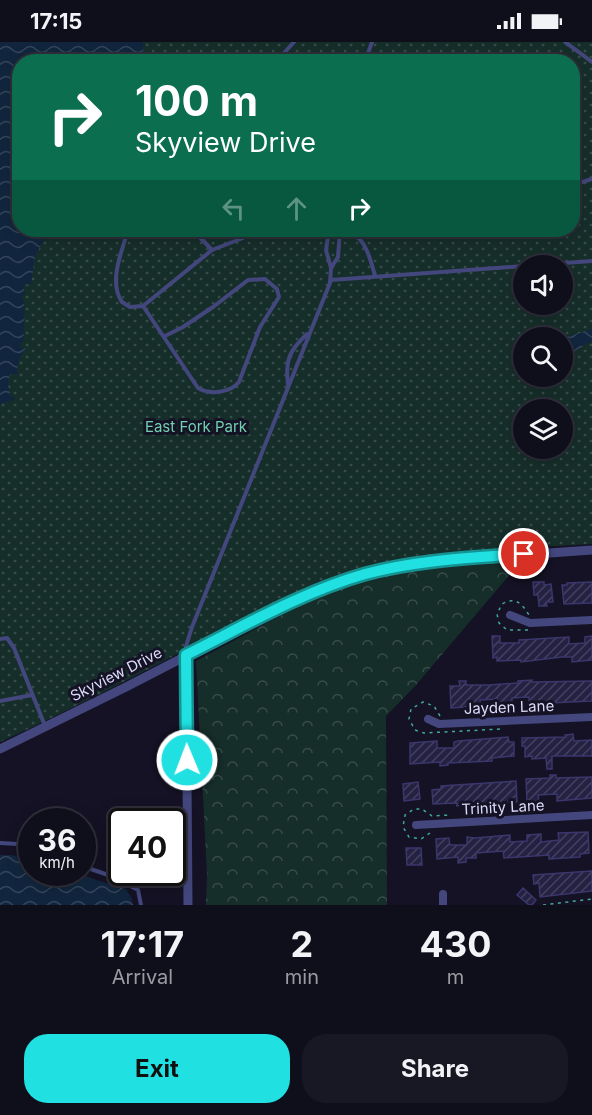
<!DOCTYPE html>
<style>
:root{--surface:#0f0e1b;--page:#181724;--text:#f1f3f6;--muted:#9b9ca3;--line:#2f2e3a;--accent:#20e0e1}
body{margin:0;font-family:Inter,sans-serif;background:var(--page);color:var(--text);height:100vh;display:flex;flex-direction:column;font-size:22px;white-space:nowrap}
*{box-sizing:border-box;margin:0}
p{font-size:20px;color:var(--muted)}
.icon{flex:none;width:33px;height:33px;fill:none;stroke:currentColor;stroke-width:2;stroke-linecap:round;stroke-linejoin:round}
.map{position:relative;height:863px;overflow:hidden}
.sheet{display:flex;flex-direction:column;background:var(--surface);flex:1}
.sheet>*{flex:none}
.top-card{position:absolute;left:12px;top:12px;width:568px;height:183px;border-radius:24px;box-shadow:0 3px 15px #0003,0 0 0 2px var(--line);background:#0b6e4f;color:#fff;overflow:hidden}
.tools{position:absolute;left:513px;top:213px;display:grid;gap:12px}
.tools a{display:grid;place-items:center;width:60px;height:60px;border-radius:50%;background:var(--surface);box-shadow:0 3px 15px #0003,0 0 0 2px var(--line);font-size:30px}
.speed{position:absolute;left:18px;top:766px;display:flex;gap:12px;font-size:30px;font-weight:700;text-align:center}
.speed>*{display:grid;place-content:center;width:78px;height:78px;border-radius:50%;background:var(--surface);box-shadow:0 3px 15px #0003,0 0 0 2px var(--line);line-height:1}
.speed small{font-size:15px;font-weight:400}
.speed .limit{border:3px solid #111;border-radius:9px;background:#fff;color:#111}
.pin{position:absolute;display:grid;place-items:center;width:51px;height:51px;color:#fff;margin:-26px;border:3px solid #fff;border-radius:50%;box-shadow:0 2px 6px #0007}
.me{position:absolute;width:66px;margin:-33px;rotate:359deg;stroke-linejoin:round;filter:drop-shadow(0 0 4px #0008)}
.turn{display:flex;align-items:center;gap:21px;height:126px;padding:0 24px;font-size:27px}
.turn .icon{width:78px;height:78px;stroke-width:2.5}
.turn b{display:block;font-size:42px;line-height:51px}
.lanes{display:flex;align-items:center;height:57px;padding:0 24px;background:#0003;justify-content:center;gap:30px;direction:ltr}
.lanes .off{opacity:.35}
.eta{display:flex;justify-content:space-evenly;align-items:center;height:102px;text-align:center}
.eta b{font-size:36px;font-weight:700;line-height:42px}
.button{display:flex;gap:12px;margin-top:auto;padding:12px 24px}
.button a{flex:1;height:69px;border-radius:24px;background:var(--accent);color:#111;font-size:24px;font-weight:700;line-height:69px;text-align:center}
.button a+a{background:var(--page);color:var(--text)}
.status{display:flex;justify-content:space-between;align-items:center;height:42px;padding:0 30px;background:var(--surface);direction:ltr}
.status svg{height:16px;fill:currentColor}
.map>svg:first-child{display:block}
.green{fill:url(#green-dots);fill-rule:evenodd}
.forest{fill:url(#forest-crowns)}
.water{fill:url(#water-waves)}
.building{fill:url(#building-hatch);stroke:#3b366c;stroke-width:1.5}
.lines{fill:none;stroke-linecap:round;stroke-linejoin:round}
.path{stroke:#40a999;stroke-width:1.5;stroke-dasharray:3 4.5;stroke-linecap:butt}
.service{stroke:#43477d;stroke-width:4}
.minor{stroke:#43477d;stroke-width:8}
.tertiary{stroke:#43477d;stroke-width:9}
.route-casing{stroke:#159292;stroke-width:15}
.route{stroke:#20e0e1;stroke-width:10}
.labels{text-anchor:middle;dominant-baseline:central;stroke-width:6;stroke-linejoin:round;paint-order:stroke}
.park-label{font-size:15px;fill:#70d1af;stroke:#141224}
.street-label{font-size:15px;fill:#dbdbfa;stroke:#141224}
</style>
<div class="status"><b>17:15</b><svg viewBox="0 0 49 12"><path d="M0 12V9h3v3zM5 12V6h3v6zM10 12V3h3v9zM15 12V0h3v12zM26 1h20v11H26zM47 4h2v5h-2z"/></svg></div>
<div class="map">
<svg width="592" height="863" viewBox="0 0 592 863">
<defs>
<pattern id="green-dots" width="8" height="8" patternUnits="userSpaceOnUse" patternTransform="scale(1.5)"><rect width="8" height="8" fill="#162e2a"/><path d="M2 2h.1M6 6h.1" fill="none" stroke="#374c4a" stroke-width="1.8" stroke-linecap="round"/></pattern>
<pattern id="forest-crowns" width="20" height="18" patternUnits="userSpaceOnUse" patternTransform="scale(1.5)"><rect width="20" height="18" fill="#162e2a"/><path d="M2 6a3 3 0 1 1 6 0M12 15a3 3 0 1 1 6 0" fill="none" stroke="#374c4a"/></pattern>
<pattern id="water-waves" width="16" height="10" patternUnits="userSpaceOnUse" patternTransform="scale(1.5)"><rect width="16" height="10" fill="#11263e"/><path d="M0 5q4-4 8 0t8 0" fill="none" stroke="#33455b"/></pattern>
<pattern id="building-hatch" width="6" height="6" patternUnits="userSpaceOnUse" patternTransform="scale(1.5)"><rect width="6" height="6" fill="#242143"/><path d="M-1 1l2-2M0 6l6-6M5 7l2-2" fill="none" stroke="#43415f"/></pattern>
</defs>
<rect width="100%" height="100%" fill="#141224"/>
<path class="green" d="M79 0H592V502C507 507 421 508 340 534 308 544 279 562 249 576 165 617 85 662 0 700V180L20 188H573V20L74 19ZM524 224H562V262H524ZM524 296H562V334H524ZM524 368H562V406H524Z"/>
<path class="forest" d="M518 516 517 524 416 643 386 674 387 863H206L207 832 196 619 300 563 341 546 391 532 431 524Z"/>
<path class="water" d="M0 0H143L144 19 20 20V188H49L35 215 31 242 23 243 25 251 22 254C28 270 22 283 24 299L20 302V305L26 307C19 315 16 322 18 332H10L8 343 10 351 8 353 14 355V358L2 361 0 364Z
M592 287V299L570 312 563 308V296Z
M0 813H12L31 819 32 831H74L126 847 132 857 133 863H0Z"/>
<path class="building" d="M533 540H544V543L551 542 553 560H546L547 564H539L538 553H534Z
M592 540V561L564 562 562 543H567V541Z
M492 594H500V601H519V598L569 595V602L585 601V595L592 594V618L572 620V615H562L521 620V618L497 619V615L493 616Z
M532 638V640L592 639V659L529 662V655L512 656V662L498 663V657L480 658 481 664 451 666 450 644H460L459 639H466V643H489L518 641V639Z
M573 692 574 699 592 698V714H552V727H547L546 716 532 717V714L525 715V704H522V696L566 695 565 693Z
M508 695 509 700H514V714L492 716V719L448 721V723L440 724V720L410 722V701L437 699V706H454V700L458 699Z
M550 733H556V736L592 735V756L557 759V752L538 753 539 759H527L526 737 550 736Z
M516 739 517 760 480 762V759L465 760V763L457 764V761L433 762 432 748 441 747V744Z
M418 740 420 757 404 759 403 742Z
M588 790 589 811 580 812V815L549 817V813L504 816 503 809 476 811V816H466V820L458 821V815L437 817 436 797 449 796 450 803H467V795L475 796 510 793V800L527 799V793L541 792V800L559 798 558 791Z
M406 806H421L422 823H407Z
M592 829V849L540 855 539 841 534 842 533 833Z
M523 846 536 858 532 863H529L517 853Z"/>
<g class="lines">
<path class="path" d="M528 588H507L499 581 497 572 502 562C516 554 522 562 529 573
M440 674 434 664 423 660 411 667 409 677 415 688 424 691 501 687
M430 791 421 797 409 795 403 785 405 773 414 767H422L432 774 450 773
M543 863 592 857"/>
<path class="service" d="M565 0 592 20
M251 18 252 20
M276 20 294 0
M365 20 372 0
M573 143 592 137
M128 188C122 209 108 240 122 260L130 265 143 264 212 208 243 196 254 188
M193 188 212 208
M341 189C364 189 370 215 375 234
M524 224 592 219
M331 226 338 215 340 188
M331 238 524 224
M143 264 198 346C210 353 230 351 239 340L260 285 279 255 277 247 265 237 248 238 213 265 183 285 165 294
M288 343C285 318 289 309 307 292
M0 597 7 596 14 606 45 684
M186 612V604L192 585 330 241 331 226 326 208 329 188
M0 659 32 653
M0 801 18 802 32 806
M82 824 111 834 138 848 141 863"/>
<path class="minor" d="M510 573 530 581 592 578
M428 677 439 682 592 675
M416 783 592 773
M443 852V863"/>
<path class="tertiary" d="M186 613 188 863
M0 707 126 645 279 566 350 537 401 524 435 519 592 508"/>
</g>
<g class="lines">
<defs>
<path id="route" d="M187 718 186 613C244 584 302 550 365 532 417 518 470 516 524 512"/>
</defs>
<use href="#route" class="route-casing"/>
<use href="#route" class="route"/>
</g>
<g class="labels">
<g class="park-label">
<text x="196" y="384">East Fork Park</text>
</g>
<g class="street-label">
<text transform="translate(116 632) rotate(-27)">Skyview Drive</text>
<text transform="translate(509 665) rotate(-2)">Jayden Lane</text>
<text transform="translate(503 765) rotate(-3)">Trinity Lane</text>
</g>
</g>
</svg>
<div class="tools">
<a><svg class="icon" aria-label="sound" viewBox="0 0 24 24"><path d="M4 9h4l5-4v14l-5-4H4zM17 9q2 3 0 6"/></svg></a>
<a><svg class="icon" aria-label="search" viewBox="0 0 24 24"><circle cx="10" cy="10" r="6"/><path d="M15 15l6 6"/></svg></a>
<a><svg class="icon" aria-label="layers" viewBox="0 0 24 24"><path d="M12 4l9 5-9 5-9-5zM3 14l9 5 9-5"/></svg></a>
</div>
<div class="speed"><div>36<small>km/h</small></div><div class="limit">40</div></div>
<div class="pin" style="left:524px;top:512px;background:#d93025"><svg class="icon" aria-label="arrive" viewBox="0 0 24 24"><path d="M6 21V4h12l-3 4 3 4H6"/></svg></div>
<svg class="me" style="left:187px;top:718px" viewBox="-20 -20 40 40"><circle r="17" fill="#20e0e1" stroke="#fff" stroke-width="3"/><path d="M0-11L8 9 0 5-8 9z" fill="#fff"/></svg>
<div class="top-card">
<div class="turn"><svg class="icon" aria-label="right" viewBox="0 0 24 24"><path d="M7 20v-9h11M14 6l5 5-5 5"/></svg><div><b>100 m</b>Skyview Drive</div></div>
<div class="lanes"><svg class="icon off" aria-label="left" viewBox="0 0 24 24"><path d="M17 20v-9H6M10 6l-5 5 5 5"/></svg><svg class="icon off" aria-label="ahead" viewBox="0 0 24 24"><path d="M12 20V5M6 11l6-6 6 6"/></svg><svg class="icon" aria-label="right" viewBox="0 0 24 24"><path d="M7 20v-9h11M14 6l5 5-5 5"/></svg></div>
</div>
</div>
<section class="sheet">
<div class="eta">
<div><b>17:17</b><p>Arrival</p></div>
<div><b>2</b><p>min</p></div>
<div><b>430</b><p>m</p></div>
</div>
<div class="button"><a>Exit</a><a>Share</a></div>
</section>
